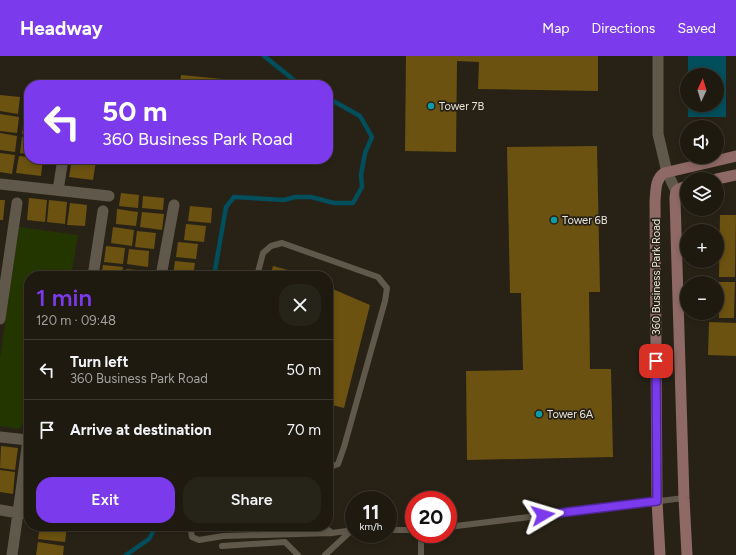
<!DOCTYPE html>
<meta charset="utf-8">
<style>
:root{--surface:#1e1a10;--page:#262319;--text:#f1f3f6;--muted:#a1a19f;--line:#3c3830;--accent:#7c3aed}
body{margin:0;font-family:Figtree,sans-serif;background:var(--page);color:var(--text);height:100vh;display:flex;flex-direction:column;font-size:15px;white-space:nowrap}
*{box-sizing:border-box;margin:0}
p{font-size:13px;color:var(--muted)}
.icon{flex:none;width:22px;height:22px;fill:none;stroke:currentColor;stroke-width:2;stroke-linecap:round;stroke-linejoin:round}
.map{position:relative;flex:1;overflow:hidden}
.sheet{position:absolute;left:24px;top:215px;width:309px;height:260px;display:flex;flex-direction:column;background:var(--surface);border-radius:16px;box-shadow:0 2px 6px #0003,0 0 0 1px var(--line)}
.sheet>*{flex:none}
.banner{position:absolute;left:24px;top:24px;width:309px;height:84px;border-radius:16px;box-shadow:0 2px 6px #0003,0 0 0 1px var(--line);background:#7c3aed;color:#fff;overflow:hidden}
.needle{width:26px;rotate:4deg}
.tools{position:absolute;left:680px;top:12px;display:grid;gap:8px}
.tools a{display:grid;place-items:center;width:44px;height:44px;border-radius:50%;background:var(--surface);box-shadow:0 2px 6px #0003,0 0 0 1px var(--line);font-size:20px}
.speed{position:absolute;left:345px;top:435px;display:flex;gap:8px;font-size:20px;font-weight:700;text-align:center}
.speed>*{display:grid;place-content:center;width:52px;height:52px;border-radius:50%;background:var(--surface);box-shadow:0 2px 6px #0003,0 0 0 1px var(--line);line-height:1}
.speed small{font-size:10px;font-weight:400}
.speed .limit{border:6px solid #d22;background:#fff;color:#111}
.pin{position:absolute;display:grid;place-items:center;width:34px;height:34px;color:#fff;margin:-17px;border-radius:8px;box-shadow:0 2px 6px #0006}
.me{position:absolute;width:44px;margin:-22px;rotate:83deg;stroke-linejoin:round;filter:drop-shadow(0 0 3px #0008)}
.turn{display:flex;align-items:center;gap:14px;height:84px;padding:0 12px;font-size:18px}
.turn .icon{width:52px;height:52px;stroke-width:2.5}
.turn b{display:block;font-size:28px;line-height:34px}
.round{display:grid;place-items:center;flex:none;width:42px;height:42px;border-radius:16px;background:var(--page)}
.overview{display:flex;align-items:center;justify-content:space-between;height:68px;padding:0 12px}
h1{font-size:24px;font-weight:600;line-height:30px;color:var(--accent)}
.button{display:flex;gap:8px;margin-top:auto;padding:8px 12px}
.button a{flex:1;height:46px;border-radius:16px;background:var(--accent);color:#fff;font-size:16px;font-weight:600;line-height:46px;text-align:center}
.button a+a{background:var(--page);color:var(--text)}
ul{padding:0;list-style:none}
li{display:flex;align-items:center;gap:12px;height:60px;padding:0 12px;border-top:1px solid var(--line)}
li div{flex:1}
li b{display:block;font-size:15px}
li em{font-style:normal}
header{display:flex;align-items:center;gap:24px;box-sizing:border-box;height:56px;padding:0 20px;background:var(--accent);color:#fff}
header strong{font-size:19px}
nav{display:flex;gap:22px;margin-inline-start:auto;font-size:14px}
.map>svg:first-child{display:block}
.green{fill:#243600}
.water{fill:#014e5c}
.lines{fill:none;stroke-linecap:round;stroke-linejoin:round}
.stream{stroke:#014e5c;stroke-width:4.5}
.building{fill:#6c5210}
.service{stroke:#60594b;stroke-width:6}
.minor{stroke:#60594b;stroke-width:11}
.secondary{stroke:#8f6965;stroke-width:11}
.route-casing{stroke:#51269a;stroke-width:10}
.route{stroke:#7c3aed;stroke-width:7}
.culture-dot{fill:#0f9aa8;stroke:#282216;stroke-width:1.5}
.labels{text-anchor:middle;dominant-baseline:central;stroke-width:3.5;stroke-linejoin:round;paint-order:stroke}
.poi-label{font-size:11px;fill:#e7e3db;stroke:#282216;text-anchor:start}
.street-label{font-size:11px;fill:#e7e3db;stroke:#282216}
</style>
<header>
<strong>Headway</strong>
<nav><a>Map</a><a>Directions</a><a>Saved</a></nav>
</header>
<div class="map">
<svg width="736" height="499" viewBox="0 0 736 499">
<rect width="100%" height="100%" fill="#282216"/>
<path class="green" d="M19 171 78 179 71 220H29V365C24 366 22 368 20 373L0 370V302Z"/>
<path class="water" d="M688 0H726V61H688V49H717V19H688Z"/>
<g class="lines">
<path class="stream" d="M264 0 294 24 304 29
M214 220 226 151 234 141 284 144 295 141H311L334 147H353L362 131 361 119 365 97 372 81 360 60 328 42
M126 499 149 483 156 470"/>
</g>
<path class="building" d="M406 0H598V35L478 33 479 6 457 5 456 96 405 95Z
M181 19 223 23 222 29H180Z
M0 39 20 41 18 58 0 55Z
M27 41H29V58H25Z
M0 58 19 61 17 77 0 75Z
M24 62H29V79L22 78Z
M0 77 17 80 15 96 0 94Z
M22 81 29 82V98L20 97Z
M597 90 600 236H589L590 313H611L613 401 467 404 466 315 523 314 521 237H510L507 91Z
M0 97 15 99 12 118 0 116Z
M19 100 29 101V103H43L41 120 16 117Z
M72 103 96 105 93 124 69 121Z
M121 137 139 139 138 152 119 150Z
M143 140 164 142 163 154 142 152Z
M29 142 47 144 45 166 27 164Z
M0 144H5L3 164H0Z
M49 144 67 146 65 168 47 166Z
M70 147 87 149 85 170 67 169Z
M190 150 212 152 211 167 188 165Z
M117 153 138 156 136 170 116 168Z
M142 156 164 158 162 174 140 171Z
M720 159H736L735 221H719Z
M186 168 206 170 204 186 184 184Z
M113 171 134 174 132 190 111 187Z
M137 175 156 177 154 193 135 191Z
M178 186 198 188 196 203 176 201Z
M106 190 125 192 123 208 104 206Z
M129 193 149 195 148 211 127 208Z
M175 205 195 207 193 220H173Z
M103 209 123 211 122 220H101Z
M273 210 288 214 303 220H270Z
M126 213 147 215 146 220H126Z
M719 226H735L734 262H719Z
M328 231 370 249 344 352 328 348Z
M709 266 736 267V300L708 299Z
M1 390 18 392 15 414 0 412Z
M0 414 15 416 13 438 0 436Z
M40 470H67L65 486 38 483Z
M38 486 64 490 63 499H36Z"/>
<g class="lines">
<path class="service" d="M257 220 263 197 271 190 282 187 378 221 387 232 385 245 344 391 338 408 328 412
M190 470 192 481 199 484 223 480 332 477 354 474
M250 470 254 472 324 471 332 477
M448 471 684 442
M388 474H414
M222 490 285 486 298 499
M325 499 352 474
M421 499V478"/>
<path class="minor" d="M658 0V78L667 116 676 135
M0 128 109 140
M58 134 63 103
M93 220 103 155
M161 220 174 149
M0 263 17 147
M0 381 28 384 18 457 0 454
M12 499 18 457 29 458"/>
<path class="secondary" d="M717 123 736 119
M660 499 657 445 655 145C656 135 655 123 664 117L736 100
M687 499 684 442 675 143C675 133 678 133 687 130"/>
</g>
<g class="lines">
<defs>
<path id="route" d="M543 459 657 445 656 305"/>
</defs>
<use href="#route" class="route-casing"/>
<use href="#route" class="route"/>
</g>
<g class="culture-dot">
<circle cx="431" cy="50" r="4"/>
<circle cx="554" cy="164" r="4"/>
<circle cx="539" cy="358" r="4"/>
</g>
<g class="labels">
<g class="poi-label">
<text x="439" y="50">Tower 7B</text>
<text x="562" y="164">Tower 6B</text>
<text x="547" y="358">Tower 6A</text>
</g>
<g class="street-label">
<text transform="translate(656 221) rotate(-90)">360 Business Park Road</text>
</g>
</g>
</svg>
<div class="tools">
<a><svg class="needle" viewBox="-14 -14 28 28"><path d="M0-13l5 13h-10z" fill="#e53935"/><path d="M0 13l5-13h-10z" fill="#a1a19f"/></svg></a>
<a><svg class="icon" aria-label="sound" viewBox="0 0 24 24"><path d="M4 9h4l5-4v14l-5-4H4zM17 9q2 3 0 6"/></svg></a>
<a><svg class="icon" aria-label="layers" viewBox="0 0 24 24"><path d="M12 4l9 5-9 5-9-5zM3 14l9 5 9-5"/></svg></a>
<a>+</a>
<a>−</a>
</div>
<div class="speed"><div>11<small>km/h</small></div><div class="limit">20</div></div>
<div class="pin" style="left:656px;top:305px;background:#d93025"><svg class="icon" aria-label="arrive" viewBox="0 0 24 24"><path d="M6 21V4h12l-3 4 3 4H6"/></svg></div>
<svg class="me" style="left:543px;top:459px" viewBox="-20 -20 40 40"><path d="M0-17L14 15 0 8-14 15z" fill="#7c3aed" stroke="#fff" stroke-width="4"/></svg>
<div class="banner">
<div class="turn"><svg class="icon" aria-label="left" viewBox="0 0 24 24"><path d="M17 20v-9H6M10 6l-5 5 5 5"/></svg><div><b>50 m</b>360 Business Park Road</div></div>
</div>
<section class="sheet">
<div class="overview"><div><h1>1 min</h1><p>120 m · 09:48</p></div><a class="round"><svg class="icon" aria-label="close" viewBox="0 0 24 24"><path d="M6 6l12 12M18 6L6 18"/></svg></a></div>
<ul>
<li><svg class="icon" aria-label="left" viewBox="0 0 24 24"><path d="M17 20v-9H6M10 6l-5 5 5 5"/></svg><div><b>Turn left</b><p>360 Business Park Road</p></div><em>50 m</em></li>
<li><svg class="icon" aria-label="arrive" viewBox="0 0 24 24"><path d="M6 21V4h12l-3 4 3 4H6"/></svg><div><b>Arrive at destination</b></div><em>70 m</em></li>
</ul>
<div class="button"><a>Exit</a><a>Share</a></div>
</section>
</div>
